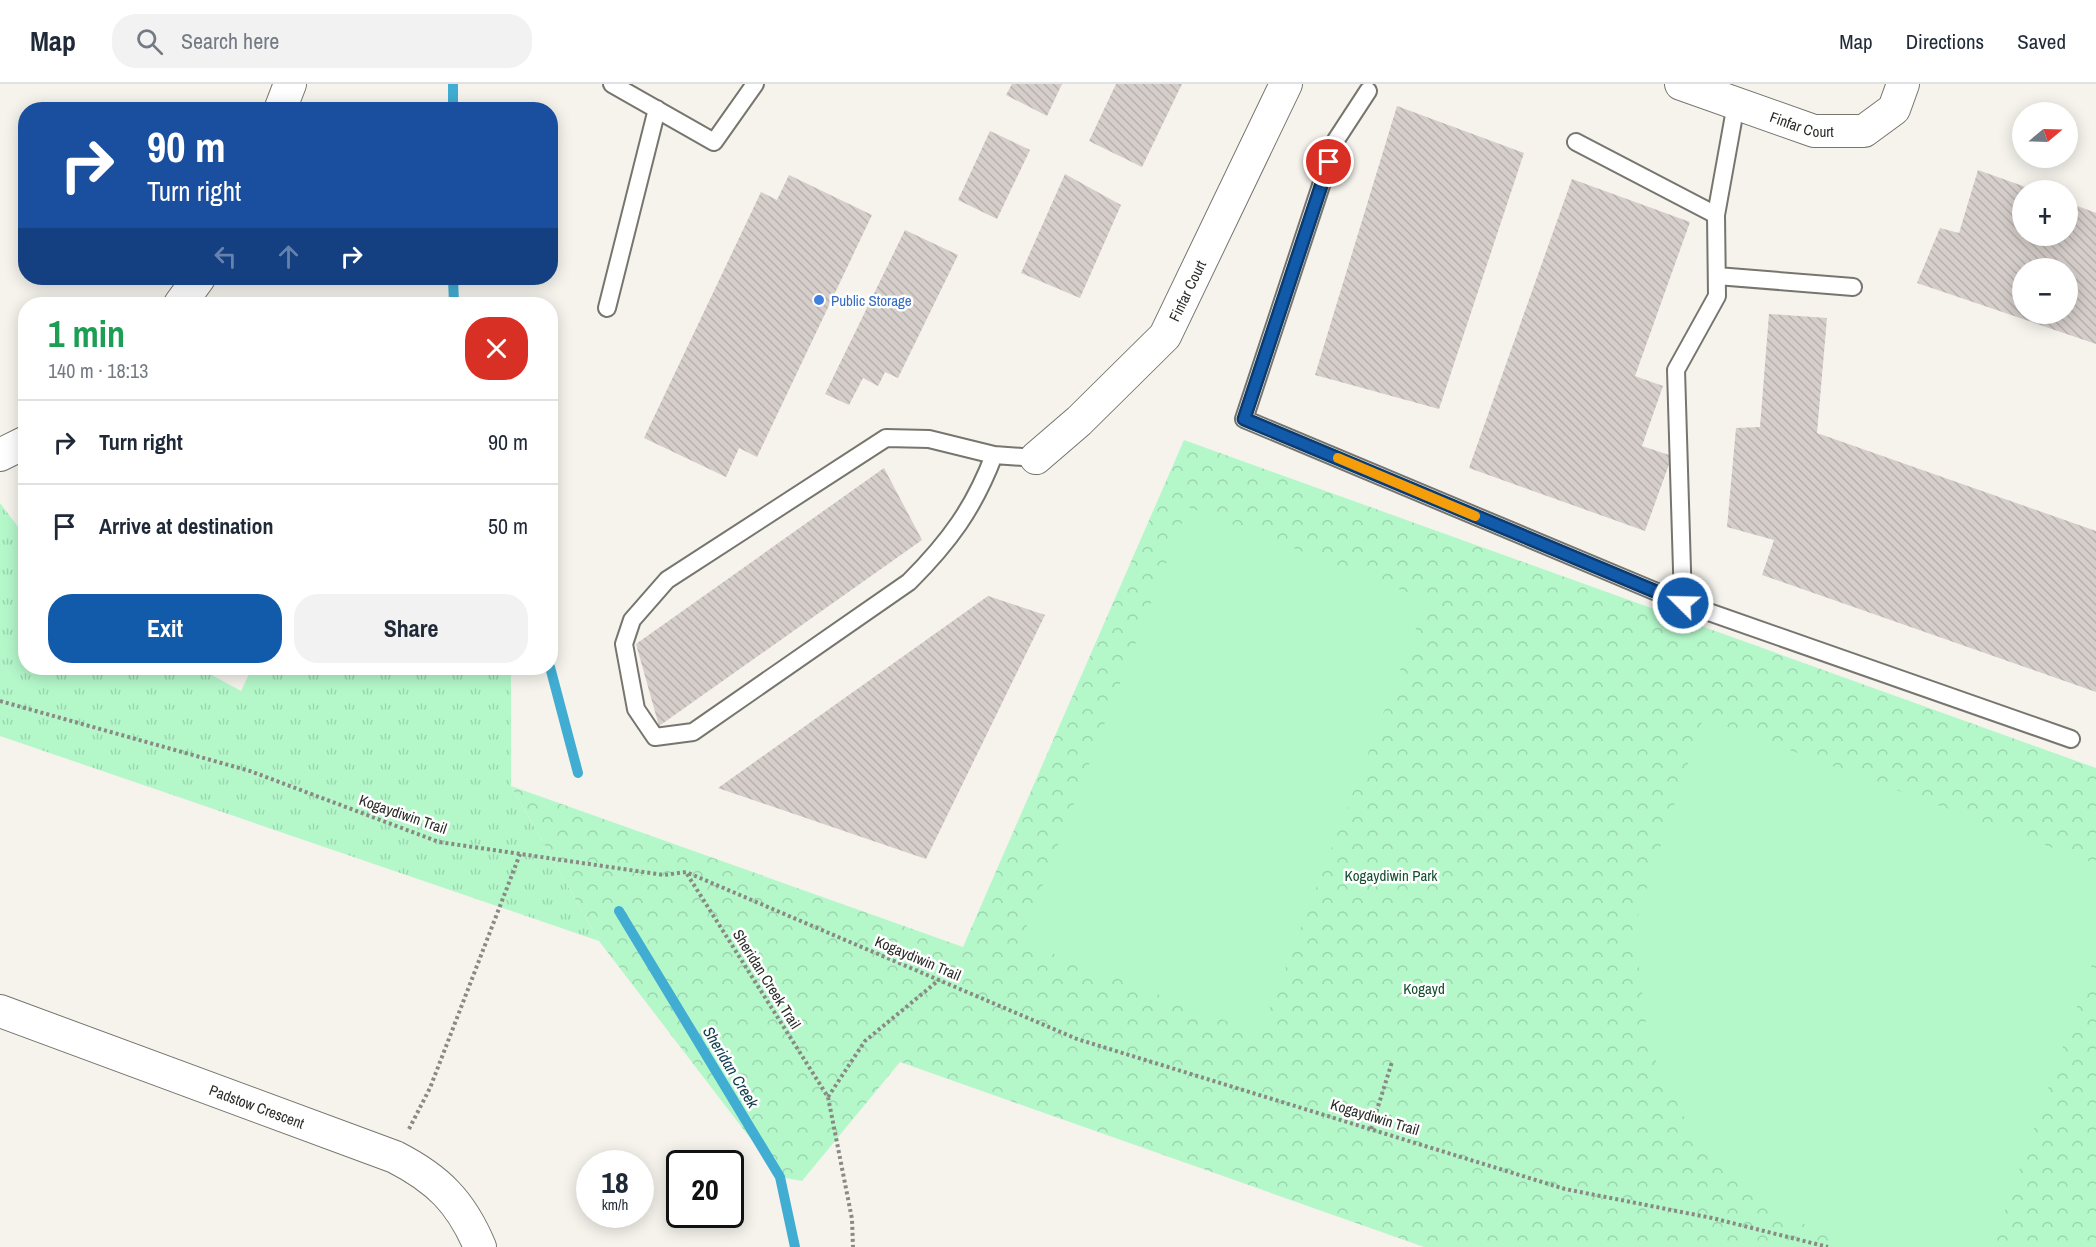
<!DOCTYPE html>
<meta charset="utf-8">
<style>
:root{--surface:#fff;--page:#f2f2f3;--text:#1f2937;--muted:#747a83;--line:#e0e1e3;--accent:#125bab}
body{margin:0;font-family:"Archivo Narrow",sans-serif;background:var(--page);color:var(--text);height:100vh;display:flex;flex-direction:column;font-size:22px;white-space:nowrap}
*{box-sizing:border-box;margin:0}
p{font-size:20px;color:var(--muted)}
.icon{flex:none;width:33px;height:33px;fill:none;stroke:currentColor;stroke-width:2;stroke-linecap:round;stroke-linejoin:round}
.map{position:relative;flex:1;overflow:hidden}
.panel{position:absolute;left:18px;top:213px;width:540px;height:378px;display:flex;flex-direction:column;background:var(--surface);border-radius:24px;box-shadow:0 3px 15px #0003}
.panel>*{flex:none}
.hud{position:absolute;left:18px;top:18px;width:540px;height:183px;border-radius:24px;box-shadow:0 3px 15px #0003;background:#1a4fa0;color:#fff;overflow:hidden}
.needle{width:39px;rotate:71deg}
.controls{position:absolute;left:2012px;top:18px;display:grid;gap:12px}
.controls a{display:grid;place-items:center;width:66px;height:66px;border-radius:50%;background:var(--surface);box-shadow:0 3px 15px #0003;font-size:30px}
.speed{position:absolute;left:576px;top:1066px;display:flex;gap:12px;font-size:30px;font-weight:700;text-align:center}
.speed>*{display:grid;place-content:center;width:78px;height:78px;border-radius:50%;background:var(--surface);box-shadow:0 3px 15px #0003;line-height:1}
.speed small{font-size:15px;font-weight:400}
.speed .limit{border:3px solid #111;border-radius:9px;background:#fff;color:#111}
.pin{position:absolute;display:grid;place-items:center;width:51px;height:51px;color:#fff;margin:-26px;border:3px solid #fff;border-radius:50%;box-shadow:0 2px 6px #0007}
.me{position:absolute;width:66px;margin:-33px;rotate:293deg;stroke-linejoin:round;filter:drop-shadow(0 0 4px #0008)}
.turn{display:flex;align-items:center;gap:21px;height:126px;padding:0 30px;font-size:27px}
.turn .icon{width:78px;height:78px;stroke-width:2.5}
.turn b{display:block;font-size:42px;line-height:51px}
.lanes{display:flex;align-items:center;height:57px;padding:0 30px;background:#0003;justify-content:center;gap:30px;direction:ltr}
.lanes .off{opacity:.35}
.round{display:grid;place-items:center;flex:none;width:63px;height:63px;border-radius:24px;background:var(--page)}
.headline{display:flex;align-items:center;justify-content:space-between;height:102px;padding:0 30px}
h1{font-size:36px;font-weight:800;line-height:45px;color:#1e9e55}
.cta{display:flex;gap:12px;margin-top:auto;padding:12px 30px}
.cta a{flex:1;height:69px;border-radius:24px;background:var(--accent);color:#fff;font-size:24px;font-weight:800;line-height:69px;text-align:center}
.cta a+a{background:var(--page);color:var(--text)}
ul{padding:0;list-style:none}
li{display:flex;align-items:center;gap:18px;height:84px;padding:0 30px;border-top:2px solid var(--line)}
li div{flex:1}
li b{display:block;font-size:22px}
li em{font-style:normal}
header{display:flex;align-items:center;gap:36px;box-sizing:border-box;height:84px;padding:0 30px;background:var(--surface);border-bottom:2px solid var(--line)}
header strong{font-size:28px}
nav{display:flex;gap:33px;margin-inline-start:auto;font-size:21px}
.search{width:420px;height:54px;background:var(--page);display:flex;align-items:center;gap:15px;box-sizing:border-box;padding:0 21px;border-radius:24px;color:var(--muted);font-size:22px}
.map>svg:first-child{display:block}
.grass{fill:url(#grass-tufts)}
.park{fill:url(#park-crowns)}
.pitch{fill:#b4f8ca}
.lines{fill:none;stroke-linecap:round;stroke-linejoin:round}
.stream{stroke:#41add2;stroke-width:10}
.building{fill:url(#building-back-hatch);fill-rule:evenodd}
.service-casing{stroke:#76756e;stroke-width:20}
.minor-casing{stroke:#76756e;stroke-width:34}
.path{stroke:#8a8984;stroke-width:4;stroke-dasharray:3 3;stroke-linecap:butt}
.service{stroke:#fff;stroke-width:16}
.minor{stroke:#fff;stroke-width:32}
.route-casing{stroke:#0c3b6f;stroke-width:15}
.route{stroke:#125bab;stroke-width:10}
.slow{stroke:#f59e0b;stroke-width:10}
.shop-dot{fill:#3f7fe0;stroke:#fff;stroke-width:2}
.labels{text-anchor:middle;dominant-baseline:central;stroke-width:5;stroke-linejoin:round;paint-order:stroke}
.street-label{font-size:15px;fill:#2b2b28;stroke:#fff}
.shop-label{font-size:15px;fill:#366cbe;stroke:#fff;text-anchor:start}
.park-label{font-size:15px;fill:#114f2d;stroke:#fff}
.water-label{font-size:16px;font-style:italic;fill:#0e3d4d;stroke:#fff}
</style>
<header>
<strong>Map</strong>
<div class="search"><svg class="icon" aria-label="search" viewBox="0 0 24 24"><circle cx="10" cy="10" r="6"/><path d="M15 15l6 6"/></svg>Search here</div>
<nav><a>Map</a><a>Directions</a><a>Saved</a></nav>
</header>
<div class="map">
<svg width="2096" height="1163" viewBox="0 0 2096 1163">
<defs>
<pattern id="grass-tufts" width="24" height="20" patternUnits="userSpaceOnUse" patternTransform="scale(1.5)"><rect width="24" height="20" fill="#b4f8ca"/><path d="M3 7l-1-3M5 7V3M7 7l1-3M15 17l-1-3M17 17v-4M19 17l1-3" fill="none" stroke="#9bd5ae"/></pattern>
<pattern id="park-crowns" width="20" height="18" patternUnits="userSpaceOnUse" patternTransform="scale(1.5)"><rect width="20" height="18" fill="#b4f8ca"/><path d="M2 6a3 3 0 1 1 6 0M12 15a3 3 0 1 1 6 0" fill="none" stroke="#9bd5ae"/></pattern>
<pattern id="building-back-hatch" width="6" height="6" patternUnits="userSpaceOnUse" patternTransform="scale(1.5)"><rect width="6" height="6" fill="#d5ceca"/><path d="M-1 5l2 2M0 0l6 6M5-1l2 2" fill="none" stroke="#b7b1ae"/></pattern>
</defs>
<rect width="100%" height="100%" fill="#f5f3ec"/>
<path class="grass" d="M0 419 25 452 26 584H199L241 607 252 584H511V702L599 857 0 652Z"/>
<path class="park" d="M1184 356 2096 684V1163H1424L900 978 802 1097 780 1093 599 857 511 702 963 863Z"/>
<path class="pitch" d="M1188 423 1427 516 1260 950 1021 857Z
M1703 634 2096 780V869L1992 1163H1864L1831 1153 1768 1122 1693 1051 1649 963 1634 843Z"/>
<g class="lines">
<path class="stream" d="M453 0V26
M453 194 454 220
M550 583 578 689
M619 827 780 1093 795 1163"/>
</g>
<path class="building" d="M1012 0H1062L1047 32 1006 11Z
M1116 0H1182L1142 83 1089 57Z
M1397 22 1524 69 1439 325 1315 291Z
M990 47 1030 66 997 135 958 116Z
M1978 86 2034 106H2022V152H2067V118L2096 129V260L1917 199 1940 144 1959 149ZM2022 184H2067V230H2022Z
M1065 90 1121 121 1080 214 1021 189Z
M789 91 872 131 757 373 739 364 726 393 644 354 761 108 777 116Z
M1572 95 1690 138 1635 292 1663 302 1642 362 1672 372 1645 447 1469 384Z
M905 146 958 171 898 294 885 288 878 302 863 294 849 321 825 310Z
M1769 230 1827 234 1817 349 2096 447V608L1762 491 1774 456 1727 443 1736 344 1760 343Z
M884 384 922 456 659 642 636 560Z
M988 512 1045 531 926 775 718 704Z"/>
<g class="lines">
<defs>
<path id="service" d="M612 0 714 58 755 0
M1368 7 1336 56 1244 335 1683 519
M1736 20 1716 131 1717 212 1676 286 1683 519 2071 655
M1576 58 1716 131
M1717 192 1853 203
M607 224 657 25
M994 371C974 424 949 458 909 498L693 648 655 653 636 625 624 560 632 536 667 496 886 354 929 355 994 371 1036 374"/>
<g id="minor">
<path id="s1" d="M1681 0 1814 47H1864L1894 25 1903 0"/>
<path d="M280 26 290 0"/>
<path d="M180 220 199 194"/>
<path d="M0 371 26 358"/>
<path id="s2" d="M1036 374 1079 337 1165 252 1286 0"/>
<path id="s3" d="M0 927 395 1073C438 1095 461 1118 480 1163"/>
</g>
</defs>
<use href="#service" class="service-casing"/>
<use href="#minor" class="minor-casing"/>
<path class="path" d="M0 617 250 687 439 758 664 791 686 788 1077 955 1565 1105 1712 1134 1828 1163
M687 790 828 1013 852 1135 853 1163
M828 1013 865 957 939 896
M409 1045 430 1004 520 770
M1371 1045 1392 978"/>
<use href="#service" class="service"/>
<use href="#minor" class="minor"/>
</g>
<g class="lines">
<defs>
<path id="route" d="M1329 78 1244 335 1683 519"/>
</defs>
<use href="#route" class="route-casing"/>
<use href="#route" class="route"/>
<path class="slow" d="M1338 374 1475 432"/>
</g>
<circle class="shop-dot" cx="819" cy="216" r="6"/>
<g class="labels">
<g class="street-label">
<text stroke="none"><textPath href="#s1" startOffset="128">Finfar Court</textPath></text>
<text stroke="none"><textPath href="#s2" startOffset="228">Finfar Court</textPath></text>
<text transform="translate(403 730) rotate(19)">Kogaydiwin Trail</text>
<text transform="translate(918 874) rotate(23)">Kogaydiwin Trail</text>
<text transform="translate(767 895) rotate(58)">Sheridan Creek Trail</text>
<text stroke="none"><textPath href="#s3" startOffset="274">Padstow Crescent</textPath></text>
<text transform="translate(1375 1033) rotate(17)">Kogaydiwin Trail</text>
</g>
<g class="shop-label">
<text x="831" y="216">Public Storage</text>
</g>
<g class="park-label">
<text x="1391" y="791">Kogaydiwin Park</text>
<text x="1424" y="904">Kogayd</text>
</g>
<g class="water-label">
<text transform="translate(731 983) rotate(59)">Sheridan Creek</text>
</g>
</g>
</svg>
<div class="controls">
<a><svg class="needle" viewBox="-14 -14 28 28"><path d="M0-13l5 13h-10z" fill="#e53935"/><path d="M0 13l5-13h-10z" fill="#747a83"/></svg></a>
<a>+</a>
<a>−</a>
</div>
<div class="speed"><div>18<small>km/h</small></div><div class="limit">20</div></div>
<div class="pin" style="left:1329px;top:78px;background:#d93025"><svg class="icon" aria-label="arrive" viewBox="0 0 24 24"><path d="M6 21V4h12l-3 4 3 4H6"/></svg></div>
<svg class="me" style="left:1683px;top:519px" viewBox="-20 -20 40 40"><circle r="17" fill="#125bab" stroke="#fff" stroke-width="3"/><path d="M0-11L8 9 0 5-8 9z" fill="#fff"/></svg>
<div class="hud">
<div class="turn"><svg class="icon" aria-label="right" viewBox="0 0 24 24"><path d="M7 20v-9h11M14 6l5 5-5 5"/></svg><div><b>90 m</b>Turn right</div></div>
<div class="lanes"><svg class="icon off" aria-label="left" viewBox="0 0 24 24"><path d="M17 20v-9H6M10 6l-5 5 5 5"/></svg><svg class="icon off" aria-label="ahead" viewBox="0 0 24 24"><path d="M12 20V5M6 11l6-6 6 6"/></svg><svg class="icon" aria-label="right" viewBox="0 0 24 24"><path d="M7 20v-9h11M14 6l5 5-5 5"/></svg></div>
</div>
<section class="panel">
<div class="headline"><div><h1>1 min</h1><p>140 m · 18:13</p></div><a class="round" style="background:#d93025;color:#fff"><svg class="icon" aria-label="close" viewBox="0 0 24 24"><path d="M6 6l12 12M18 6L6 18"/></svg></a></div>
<ul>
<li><svg class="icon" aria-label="right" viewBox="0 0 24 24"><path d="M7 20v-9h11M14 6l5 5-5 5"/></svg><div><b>Turn right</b></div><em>90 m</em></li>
<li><svg class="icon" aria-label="arrive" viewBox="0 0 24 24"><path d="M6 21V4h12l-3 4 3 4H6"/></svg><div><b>Arrive at destination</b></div><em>50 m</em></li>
</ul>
<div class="cta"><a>Exit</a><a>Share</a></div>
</section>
</div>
